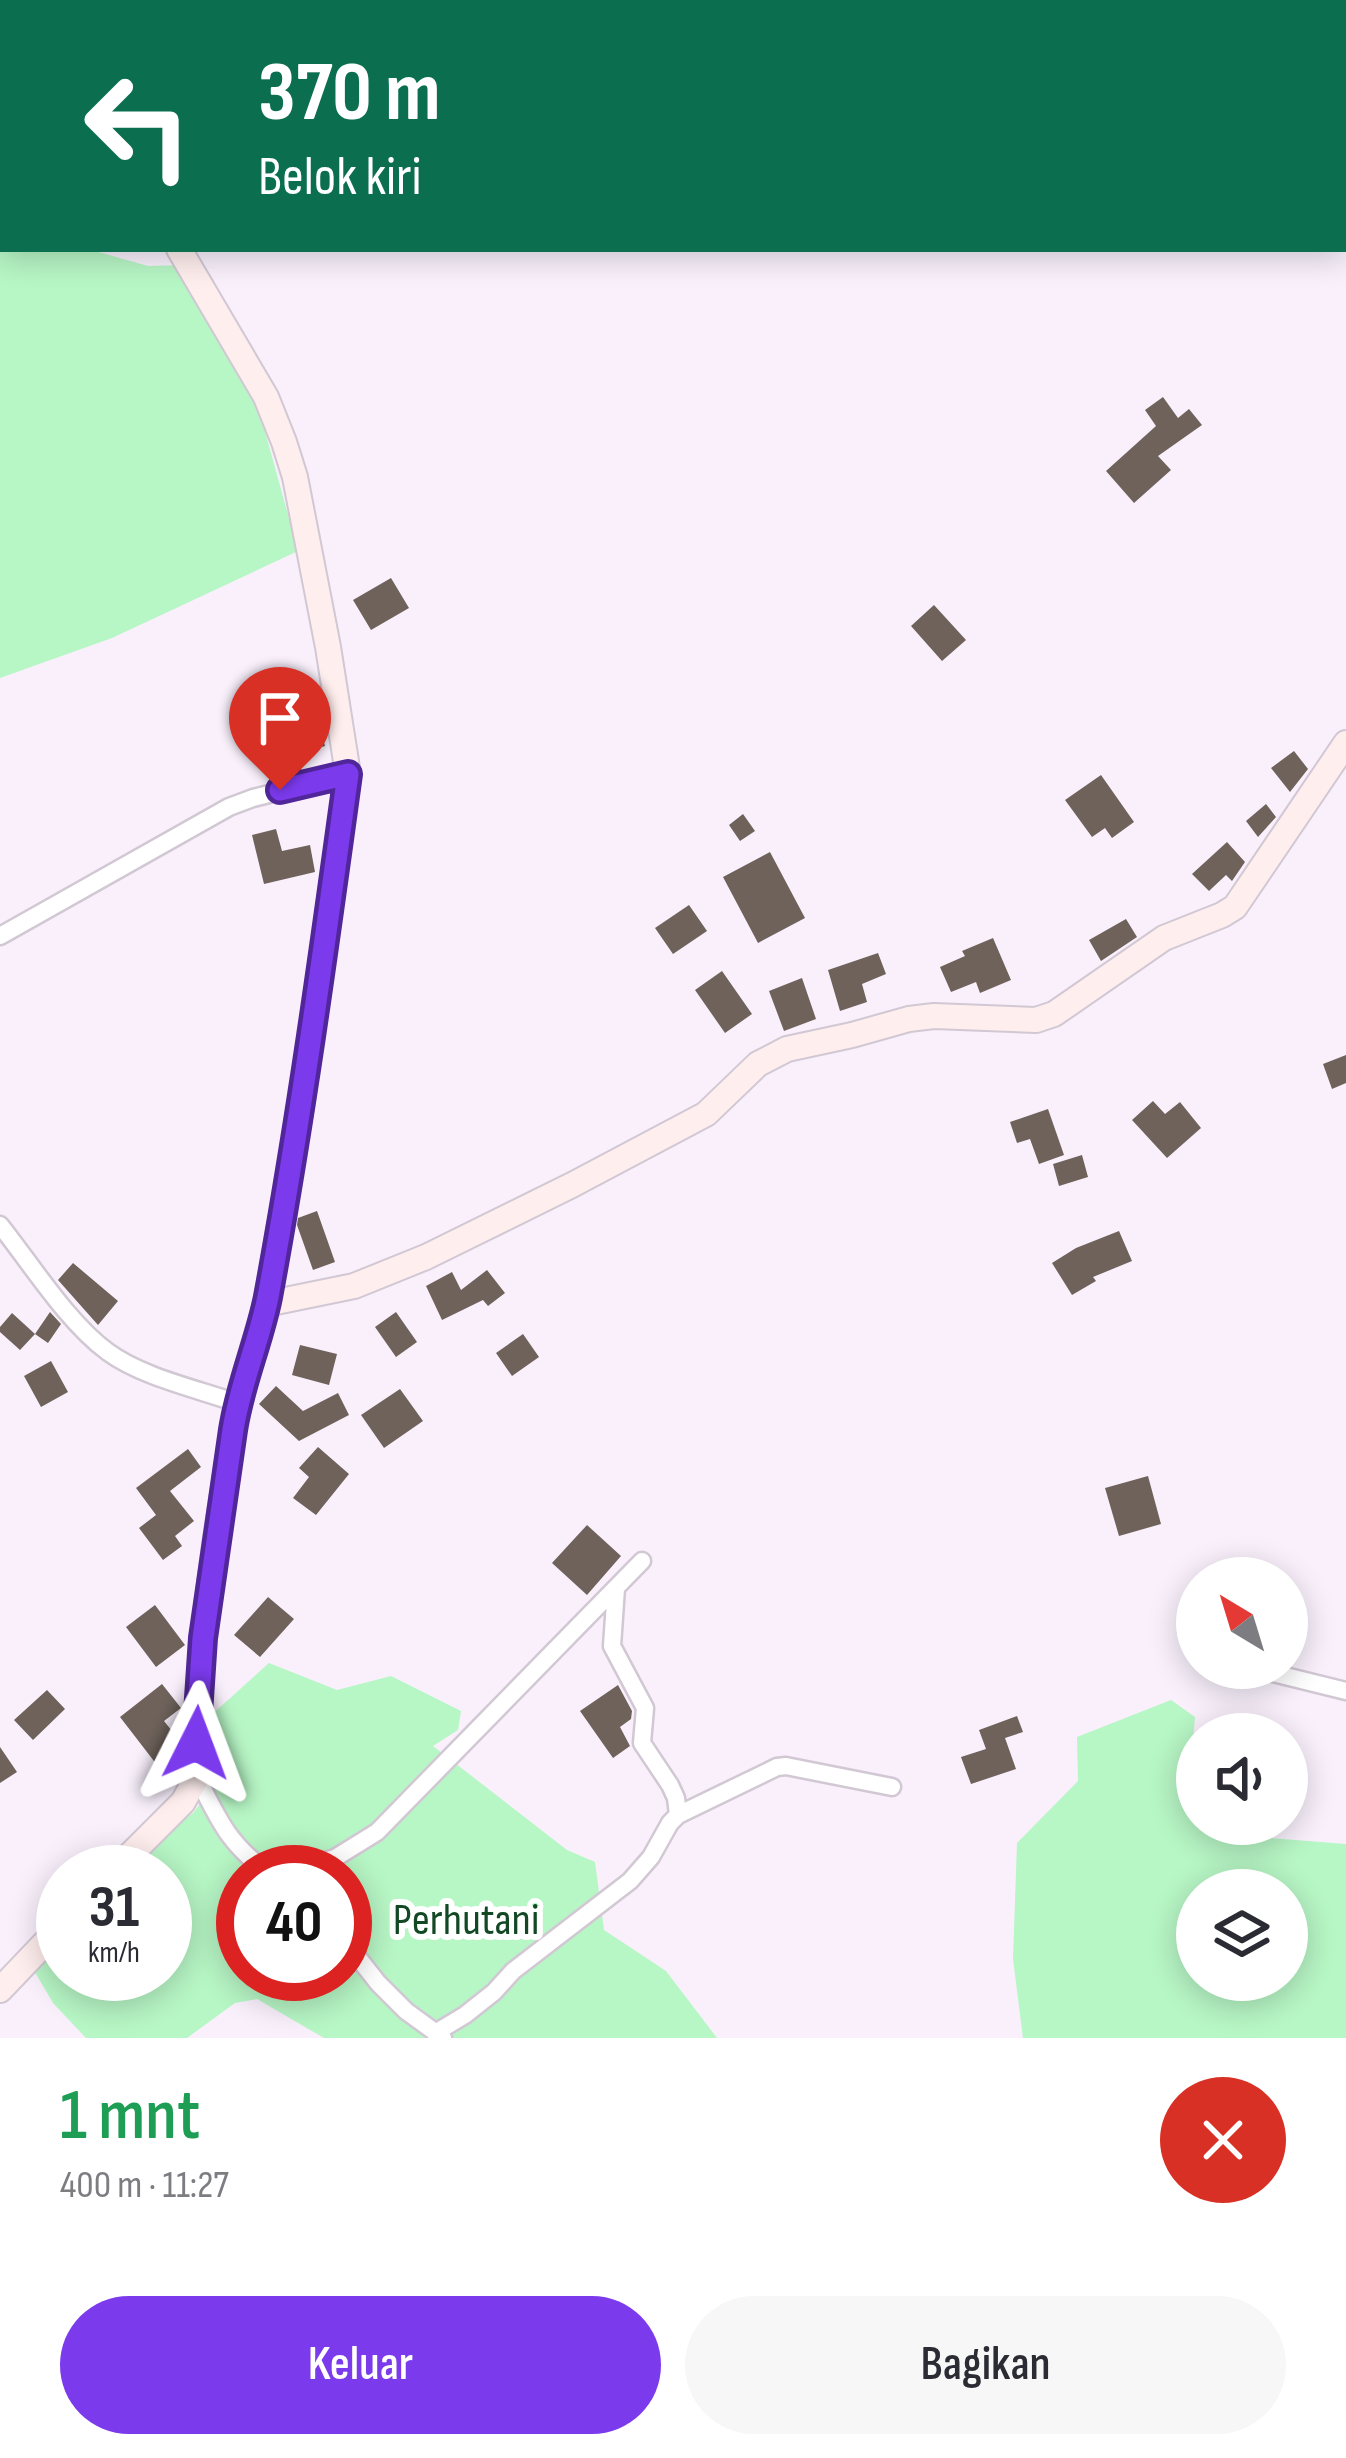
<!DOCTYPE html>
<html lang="id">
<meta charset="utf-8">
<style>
:root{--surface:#fff;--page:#f7f7f7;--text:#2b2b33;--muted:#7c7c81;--accent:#7c3aed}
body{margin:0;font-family:"Sofia Sans Condensed",sans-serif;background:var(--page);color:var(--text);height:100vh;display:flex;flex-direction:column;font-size:45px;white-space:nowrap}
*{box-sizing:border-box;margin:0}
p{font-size:39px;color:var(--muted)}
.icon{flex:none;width:66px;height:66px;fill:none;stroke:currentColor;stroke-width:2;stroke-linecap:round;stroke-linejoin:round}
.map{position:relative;height:2038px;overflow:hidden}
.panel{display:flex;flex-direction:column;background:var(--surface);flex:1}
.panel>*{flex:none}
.top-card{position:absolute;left:0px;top:0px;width:1347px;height:252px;box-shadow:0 6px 30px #0003;background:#0b6e4f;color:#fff;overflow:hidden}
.needle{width:78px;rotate:322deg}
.controls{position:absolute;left:1176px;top:1557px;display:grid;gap:24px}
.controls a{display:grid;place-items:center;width:132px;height:132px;border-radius:50%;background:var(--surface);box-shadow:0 6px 30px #0003;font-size:60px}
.speed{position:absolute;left:36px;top:1845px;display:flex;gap:24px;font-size:60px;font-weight:700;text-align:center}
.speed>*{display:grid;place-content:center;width:156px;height:156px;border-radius:50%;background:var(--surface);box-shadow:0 6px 30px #0003;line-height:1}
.speed small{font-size:30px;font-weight:400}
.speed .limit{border:18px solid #d22;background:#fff;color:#111}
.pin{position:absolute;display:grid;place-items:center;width:102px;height:102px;color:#fff;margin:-123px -51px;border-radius:50% 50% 50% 0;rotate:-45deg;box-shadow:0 0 12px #0007}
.pin .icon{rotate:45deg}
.me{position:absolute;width:132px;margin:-66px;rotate:3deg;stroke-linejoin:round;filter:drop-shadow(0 0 9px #0008)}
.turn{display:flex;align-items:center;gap:42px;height:252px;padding:0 60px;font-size:54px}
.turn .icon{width:156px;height:156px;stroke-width:2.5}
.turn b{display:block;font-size:84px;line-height:102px}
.round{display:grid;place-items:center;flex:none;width:126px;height:126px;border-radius:63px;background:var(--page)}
.head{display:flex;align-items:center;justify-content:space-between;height:204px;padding:0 60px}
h1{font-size:72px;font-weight:600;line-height:90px;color:#1e9e55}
.button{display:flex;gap:24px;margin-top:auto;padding:24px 60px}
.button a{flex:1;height:138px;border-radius:72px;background:var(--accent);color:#fff;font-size:48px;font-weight:600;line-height:138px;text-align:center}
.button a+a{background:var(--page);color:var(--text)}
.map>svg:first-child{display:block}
.green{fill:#b7f6c5;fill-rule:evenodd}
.building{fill:#6e625b}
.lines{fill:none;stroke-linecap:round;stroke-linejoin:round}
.street-casing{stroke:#d1c8d4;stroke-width:21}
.secondary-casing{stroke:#d1c8d4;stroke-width:28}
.street{stroke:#fff;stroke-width:16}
.secondary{stroke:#fee;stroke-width:24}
.route-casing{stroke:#51269a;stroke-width:30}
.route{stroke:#7c3aed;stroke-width:21}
.labels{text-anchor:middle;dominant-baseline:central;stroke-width:12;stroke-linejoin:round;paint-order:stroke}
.park-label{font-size:45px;fill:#134825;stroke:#fff}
</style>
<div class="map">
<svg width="1346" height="2038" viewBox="0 0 1346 2038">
<rect width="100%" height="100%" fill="#f9f0fc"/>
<path class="green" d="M0 121 3 122V249H88L148 266 184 265 252 384 298 551 112 638 0 678Z
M269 1663 337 1690 391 1676 461 1711 458 1730 433 1746 567 1850 595 1862 604 1930 666 1971 717 2038H324L257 1999 235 2003 187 2038H86L53 2003 32 1967 63 1935V1974H165V1872H122L146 1847 193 1813 216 1782 208 1718ZM243 1872H345V1974H243Z
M1171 1700 1195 1717 1192 1752 1197 1770V1824H1241L1256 1837 1346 1844V2038H1023L1013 1959 1017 1843 1078 1781 1077 1737ZM1197 1890H1287V1980H1197Z"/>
<path class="building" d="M1163 397 1178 418 1189 409 1202 425 1158 456 1171 470 1134 503 1106 471 1156 426 1145 410Z
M391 578 409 608 371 630 353 600Z
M934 605 966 640 942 661 911 626Z
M317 716 325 746 297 754 302 772 282 778 270 729Z
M1294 751 1308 769 1290 792 1271 768Z
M1101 775 1134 822 1112 838 1105 828 1092 837 1065 800Z
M1266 804 1276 817 1258 837 1246 821Z
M743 814 755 831 740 841 729 825Z
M276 829 282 851 310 845 315 872 264 884 252 835Z
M1227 842 1245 862 1232 881 1226 875 1209 891 1192 874Z
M770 852 805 918 758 943 723 877Z
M689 905 707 931 673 954 655 928Z
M1126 919 1137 937 1101 961 1089 940Z
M993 938 1011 980 980 993 976 982 951 992 940 967 965 956 962 951Z
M878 953 886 974 862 984 867 1002 840 1011 828 970Z
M722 971 752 1014 725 1033 695 990Z
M802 978 816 1019 784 1031 769 991Z
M1346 1055V1083L1332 1089 1323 1064Z
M1153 1101 1165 1114 1180 1102 1201 1128 1167 1158 1132 1120Z
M1048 1109 1064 1155 1039 1164 1030 1139 1017 1143 1010 1122Z
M1082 1155 1088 1177 1059 1186 1053 1164Z
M317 1211 335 1262 313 1270 297 1225 298 1218Z
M1119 1231 1132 1261 1093 1277 1096 1281 1072 1295 1052 1263 1076 1248Z
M73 1263 118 1301 98 1325 58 1280Z
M487 1270 505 1293 488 1306 483 1300 442 1320 426 1286 452 1272 461 1290Z
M50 1312 61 1324 48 1343 35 1334Z
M396 1312 417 1342 396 1357 375 1327Z
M12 1313 35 1334 20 1350 0 1332V1327Z
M523 1334 539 1357 512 1376 496 1353Z
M300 1345 337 1354 329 1385 292 1375Z
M51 1361 68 1392 41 1407 24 1376Z
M276 1386 303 1411 338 1393 349 1415 299 1441 259 1404Z
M400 1389 423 1421 384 1448 361 1415Z
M318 1447 349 1474 316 1515 293 1498 309 1477 299 1468Z
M188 1449 201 1467 170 1491 194 1521 175 1536 182 1546 163 1560 139 1528 156 1515 136 1488Z
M1148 1476 1161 1524 1119 1536 1105 1488Z
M587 1525 621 1556 587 1595 552 1563Z
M268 1597 294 1619 260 1657 234 1635Z
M155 1605 185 1645 156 1667 126 1627Z
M162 1684 181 1708 164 1721 180 1741V1747L157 1765 120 1717Z
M618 1685 632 1711 631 1719 620 1727 630 1746 613 1758 580 1711Z
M47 1690 65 1709 33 1740 14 1720Z
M1017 1716 1023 1732 1005 1738 1016 1769 971 1784 961 1757 986 1749 979 1730Z
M0 1747 17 1772 0 1783Z"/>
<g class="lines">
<defs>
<path id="street" d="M0 936 229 807 253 798 348 774
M0 1225C31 1264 68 1323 108 1352 142 1377 197 1389 237 1403
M616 1588 612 1646 645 1708 642 1743 670 1785 676 1798 678 1815
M1253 1668 1346 1691
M197 1777C219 1820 227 1842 267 1872
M289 1872 335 1858 377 1832 642 1561
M345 1941 378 1983 406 2011 443 2038
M435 2033 465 2015 494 1992 513 1971 630 1881 651 1857 670 1823 678 1815 777 1767 786 1766 892 1787"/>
<path id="secondary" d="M24 0 26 3
M266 1304 354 1286 426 1257 572 1185 706 1114 758 1064 787 1049 852 1035 909 1019 934 1016 1036 1020 1054 1014 1164 938 1222 915 1235 907 1346 743
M113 1872 183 1802 197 1777 196 1743 203 1638 215 1545 237 1403 266 1304 301 1107 348 774 328 647 295 477 284 442 266 397 179 249
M0 1990 63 1924"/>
</defs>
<use href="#street" class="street-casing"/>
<use href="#secondary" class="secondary-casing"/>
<use href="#street" class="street"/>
<use href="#secondary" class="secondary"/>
</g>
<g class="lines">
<defs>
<path id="route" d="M196 1743 203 1638 233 1430C240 1384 259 1342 268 1297 300 1124 324 949 348 774L280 790"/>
</defs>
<use href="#route" class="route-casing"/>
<use href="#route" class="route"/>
</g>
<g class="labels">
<g class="park-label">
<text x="466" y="1920">Perhutani</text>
</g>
</g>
</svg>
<div class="controls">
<a><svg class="needle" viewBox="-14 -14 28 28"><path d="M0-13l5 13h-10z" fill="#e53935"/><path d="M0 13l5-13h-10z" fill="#7c7c81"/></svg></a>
<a><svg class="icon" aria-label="sound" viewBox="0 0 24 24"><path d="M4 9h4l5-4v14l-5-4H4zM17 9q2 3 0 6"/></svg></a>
<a><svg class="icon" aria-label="layers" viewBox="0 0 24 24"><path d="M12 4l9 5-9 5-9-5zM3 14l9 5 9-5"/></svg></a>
</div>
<div class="speed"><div>31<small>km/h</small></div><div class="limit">40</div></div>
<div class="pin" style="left:280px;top:790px;background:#d93025"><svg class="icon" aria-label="arrive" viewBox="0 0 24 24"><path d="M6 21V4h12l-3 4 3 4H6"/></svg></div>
<svg class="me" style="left:196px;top:1743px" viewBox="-20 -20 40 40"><path d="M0-17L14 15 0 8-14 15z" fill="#7c3aed" stroke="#fff" stroke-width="4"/></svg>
<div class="top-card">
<div class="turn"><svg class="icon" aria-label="left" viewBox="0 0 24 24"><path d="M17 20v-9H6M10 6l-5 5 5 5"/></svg><div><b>370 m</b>Belok kiri</div></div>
</div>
</div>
<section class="panel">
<div class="head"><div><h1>1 mnt</h1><p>400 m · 11:27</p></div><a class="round" style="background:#d93025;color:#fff"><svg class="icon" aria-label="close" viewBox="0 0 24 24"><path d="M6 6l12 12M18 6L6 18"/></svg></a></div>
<div class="button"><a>Keluar</a><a>Bagikan</a></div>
</section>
